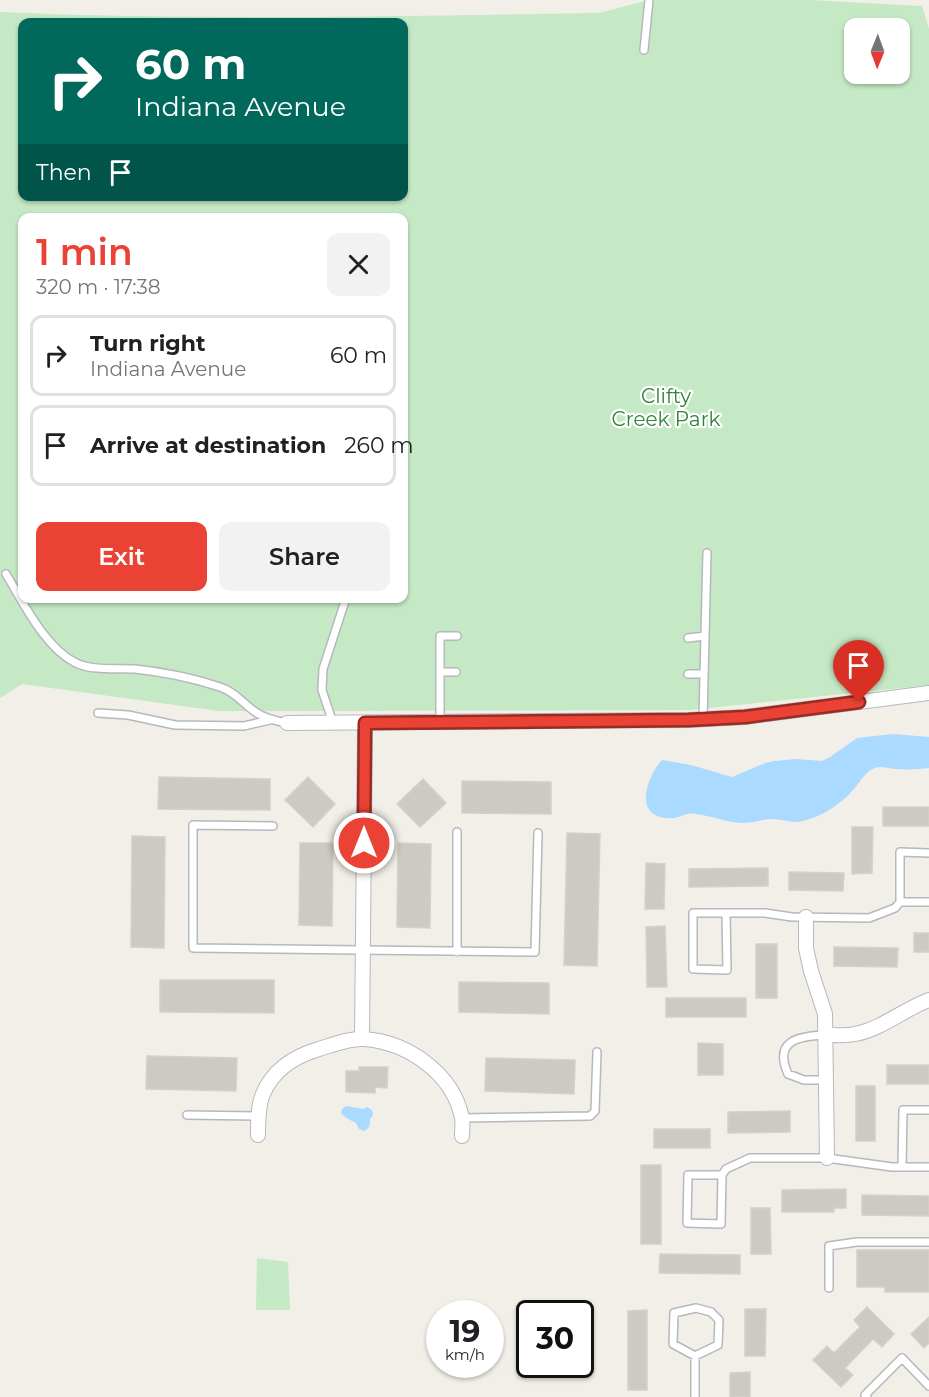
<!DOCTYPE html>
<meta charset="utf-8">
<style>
:root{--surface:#fff;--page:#f2f2f2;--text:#202124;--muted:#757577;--line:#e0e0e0;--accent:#ea4335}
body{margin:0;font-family:Montserrat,sans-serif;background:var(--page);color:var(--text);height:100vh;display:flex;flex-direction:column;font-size:22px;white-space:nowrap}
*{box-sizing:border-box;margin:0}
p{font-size:20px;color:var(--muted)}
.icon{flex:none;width:33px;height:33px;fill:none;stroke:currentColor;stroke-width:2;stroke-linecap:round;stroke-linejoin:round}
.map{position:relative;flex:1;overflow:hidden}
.sheet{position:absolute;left:18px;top:213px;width:390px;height:390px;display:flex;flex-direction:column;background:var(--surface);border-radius:12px;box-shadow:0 2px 4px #0004}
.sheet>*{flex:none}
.hud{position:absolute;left:18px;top:18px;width:390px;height:183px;border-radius:12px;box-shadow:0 2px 4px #0004;background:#00695c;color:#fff;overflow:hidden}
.needle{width:39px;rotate:181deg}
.tools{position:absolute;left:844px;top:18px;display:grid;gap:12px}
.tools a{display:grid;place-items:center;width:66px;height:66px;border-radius:12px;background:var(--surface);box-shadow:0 2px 4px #0004;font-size:30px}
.speed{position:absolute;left:426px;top:1300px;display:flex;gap:12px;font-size:30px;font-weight:700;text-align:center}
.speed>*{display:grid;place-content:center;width:78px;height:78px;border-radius:50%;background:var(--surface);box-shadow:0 2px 4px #0004;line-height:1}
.speed small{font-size:15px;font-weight:400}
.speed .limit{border:3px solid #111;border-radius:9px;background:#fff;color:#111}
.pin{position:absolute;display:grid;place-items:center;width:51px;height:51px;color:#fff;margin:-62px -26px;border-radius:50% 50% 50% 0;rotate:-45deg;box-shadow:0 0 6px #0007}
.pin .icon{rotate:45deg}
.me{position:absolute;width:66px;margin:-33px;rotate:0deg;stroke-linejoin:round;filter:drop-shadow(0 0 4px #0008)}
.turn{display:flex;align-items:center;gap:21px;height:126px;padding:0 18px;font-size:27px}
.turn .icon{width:78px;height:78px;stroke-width:2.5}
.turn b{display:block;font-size:42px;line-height:51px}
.then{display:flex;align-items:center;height:57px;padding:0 18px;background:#0003;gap:12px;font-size:22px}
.round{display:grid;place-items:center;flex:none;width:63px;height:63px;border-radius:12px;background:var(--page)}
.summary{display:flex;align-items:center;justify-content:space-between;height:102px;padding:0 18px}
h1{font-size:36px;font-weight:600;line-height:45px;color:var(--accent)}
.primary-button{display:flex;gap:12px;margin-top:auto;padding:12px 18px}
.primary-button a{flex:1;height:69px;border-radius:12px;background:var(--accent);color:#fff;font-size:24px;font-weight:600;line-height:69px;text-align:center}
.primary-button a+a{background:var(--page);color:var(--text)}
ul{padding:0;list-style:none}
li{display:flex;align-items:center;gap:18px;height:81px;margin:0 12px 9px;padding:0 6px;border:3px solid var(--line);border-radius:12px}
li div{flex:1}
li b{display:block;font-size:22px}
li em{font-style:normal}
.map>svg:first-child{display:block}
.green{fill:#c5e8c5;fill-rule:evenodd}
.water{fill:#aadaff}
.building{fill:#cccac5;stroke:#d6d1c6;stroke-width:1.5}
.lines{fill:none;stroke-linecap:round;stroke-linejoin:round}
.lane-casing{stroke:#b5b8bc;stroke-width:10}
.street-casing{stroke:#b5b8bc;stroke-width:16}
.lane{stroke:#fff;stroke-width:7}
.street{stroke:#fff;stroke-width:14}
.route-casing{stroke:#982c22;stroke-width:15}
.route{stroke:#ea4335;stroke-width:10}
.labels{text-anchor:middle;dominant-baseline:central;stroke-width:4.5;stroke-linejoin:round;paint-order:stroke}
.park-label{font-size:20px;fill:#348238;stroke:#fff}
</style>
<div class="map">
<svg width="929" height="1397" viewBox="0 0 929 1397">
<rect width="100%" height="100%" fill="#f1efe8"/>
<path class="green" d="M649 0H809L922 6 929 29V685L691 710 219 711 22 684 0 698V12C200 21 399 16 599 13ZM22 22H404V196H22ZM855 28H900V74H855ZM22 218H404V598H22Z
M257 1258 288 1262 290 1310H256Z"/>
<path class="water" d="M893 734 929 737V768C918 769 908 770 897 769 890 769 882 765 875 768 865 771 860 783 853 790 841 804 821 817 803 821 793 824 783 819 772 819 763 819 754 823 745 823 728 823 712 816 696 814 688 812 681 817 674 818 632 821 645 779 662 760L691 765 732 777 765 763 775 761 796 759 822 761 830 757 857 738Z
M346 1106 363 1109 367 1107 372 1110 373 1115 370 1119C370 1125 370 1128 364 1131L359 1129 356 1123 346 1118 341 1113 342 1109Z"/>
<path class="building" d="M159 777 270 779V810L158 809Z
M308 777 335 804 313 827 285 800Z
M423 779 446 803 420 827 397 804Z
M462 781 551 782V814L462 813Z
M883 807H929V826H883Z
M852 827H873L872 873 852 874Z
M567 833 600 834 597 966 564 965Z
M132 836 165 837 164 948 131 947Z
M300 843H333L332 926 299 925Z
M398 843 431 844 430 928 397 927Z
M646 863 665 864 664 909H645Z
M768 868V886L689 887V869Z
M789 872 844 873 843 891 789 890Z
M665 926 667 987H647L646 927Z
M914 933H929V952H914Z
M756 944H777V998H756Z
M834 947 898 948 897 967 834 966Z
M160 980H274V1013L160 1012Z
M459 982 549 983V1014L459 1012Z
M666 998H746V1017H666Z
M698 1043 723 1044V1075H698Z
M147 1056 237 1058 236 1091 146 1089Z
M486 1058 575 1060 574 1094 485 1091Z
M887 1065H929V1084H887Z
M359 1067H388L387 1088 375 1087V1093L346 1092V1071H359Z
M856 1086H875V1141H856Z
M790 1111V1132L728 1133V1112Z
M654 1129H710V1148H654Z
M641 1165H661V1244H641Z
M846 1189V1208H834V1212H782V1190Z
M862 1195 929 1196V1216L862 1215Z
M751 1208H770L771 1254H751Z
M857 1250H929V1292H885V1287H857Z
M660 1254 740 1255V1274L659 1273Z
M867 1307 894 1334 882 1347 873 1339 845 1368 853 1375 841 1387 813 1360 827 1346 834 1353 860 1327 854 1320Z
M745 1309H766L765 1356H745Z
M647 1310V1390H628V1311Z
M929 1317V1343L924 1348 911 1334Z
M750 1372V1397H730V1373Z"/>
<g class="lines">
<defs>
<path id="lane" d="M644 50 649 0
M6 574C23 602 45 648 76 663 93 671 116 668 135 669 163 672 193 678 220 687 236 692 244 705 257 713 266 719 276 721 287 723
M705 636 707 553
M688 638 705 636 703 719
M440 672H456
M688 674H704
M98 713 128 715 175 725 244 726 270 720
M440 722V636H457
M333 723 322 690 323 669 346 598
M273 826 193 825V948L535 952 538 833
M900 902H929
M726 913 727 970 693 969V913H765L792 917 869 918 895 908 900 902V852L929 853
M457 952V832
M826 1035C799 1036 773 1040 788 1074L804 1080H827
M187 1115 259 1116
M462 1118 590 1116 595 1111 597 1052
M902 1167 903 1110H929
M722 1175H688L687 1223 721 1224 722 1175 726 1169 750 1158H827L892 1167H929
M829 1288V1246L857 1242H929
M696 1308 711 1312 719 1320 718 1345 695 1356 673 1344 674 1313Z
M695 1356V1397
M867 1397 865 1395 902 1358 929 1386"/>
<path id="street" d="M287 723 688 720 745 717 929 693
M806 917V948L811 971 825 1014 827 1158
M826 1035C835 1035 846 1036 855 1034 882 1029 904 1009 929 1000
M362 1039 365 723
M258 1135C258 1122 258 1105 263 1094 273 1070 295 1056 319 1049 332 1045 350 1038 364 1039 407 1042 453 1073 462 1118 463 1123 462 1130 462 1136"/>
</defs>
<use href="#lane" class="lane-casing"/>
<use href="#street" class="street-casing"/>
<use href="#lane" class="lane"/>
<use href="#street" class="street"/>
</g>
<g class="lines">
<defs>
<path id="route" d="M364 843 365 723 688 720 745 717 859 702"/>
</defs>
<use href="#route" class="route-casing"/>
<use href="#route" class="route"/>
</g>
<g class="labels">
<g class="park-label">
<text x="666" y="396">Clifty<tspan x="666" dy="23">Creek Park</tspan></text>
</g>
</g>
</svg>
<div class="tools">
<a><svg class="needle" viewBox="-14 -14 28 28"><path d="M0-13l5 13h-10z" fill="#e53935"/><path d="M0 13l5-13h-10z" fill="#757577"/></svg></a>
</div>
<div class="speed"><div>19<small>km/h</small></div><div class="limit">30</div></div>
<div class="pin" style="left:859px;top:702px;background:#d93025"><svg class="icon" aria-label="arrive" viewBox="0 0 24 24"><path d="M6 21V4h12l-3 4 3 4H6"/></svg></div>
<svg class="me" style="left:364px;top:843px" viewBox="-20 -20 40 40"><circle r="17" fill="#ea4335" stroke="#fff" stroke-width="3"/><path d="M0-11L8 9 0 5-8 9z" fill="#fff"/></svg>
<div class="hud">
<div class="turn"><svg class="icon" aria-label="right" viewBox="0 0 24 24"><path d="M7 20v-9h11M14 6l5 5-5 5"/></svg><div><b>60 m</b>Indiana Avenue</div></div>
<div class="then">Then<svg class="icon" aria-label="arrive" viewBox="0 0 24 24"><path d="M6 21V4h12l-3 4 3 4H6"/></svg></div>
</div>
<section class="sheet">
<div class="summary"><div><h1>1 min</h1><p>320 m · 17:38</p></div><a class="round"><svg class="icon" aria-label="close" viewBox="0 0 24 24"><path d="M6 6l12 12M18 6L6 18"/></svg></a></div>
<ul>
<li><svg class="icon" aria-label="right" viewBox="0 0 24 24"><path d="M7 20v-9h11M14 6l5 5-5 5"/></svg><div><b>Turn right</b><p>Indiana Avenue</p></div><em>60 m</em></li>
<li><svg class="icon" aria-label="arrive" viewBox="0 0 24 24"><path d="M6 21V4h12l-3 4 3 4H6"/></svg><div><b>Arrive at destination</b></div><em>260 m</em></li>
</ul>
<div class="primary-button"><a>Exit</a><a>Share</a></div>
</section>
</div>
